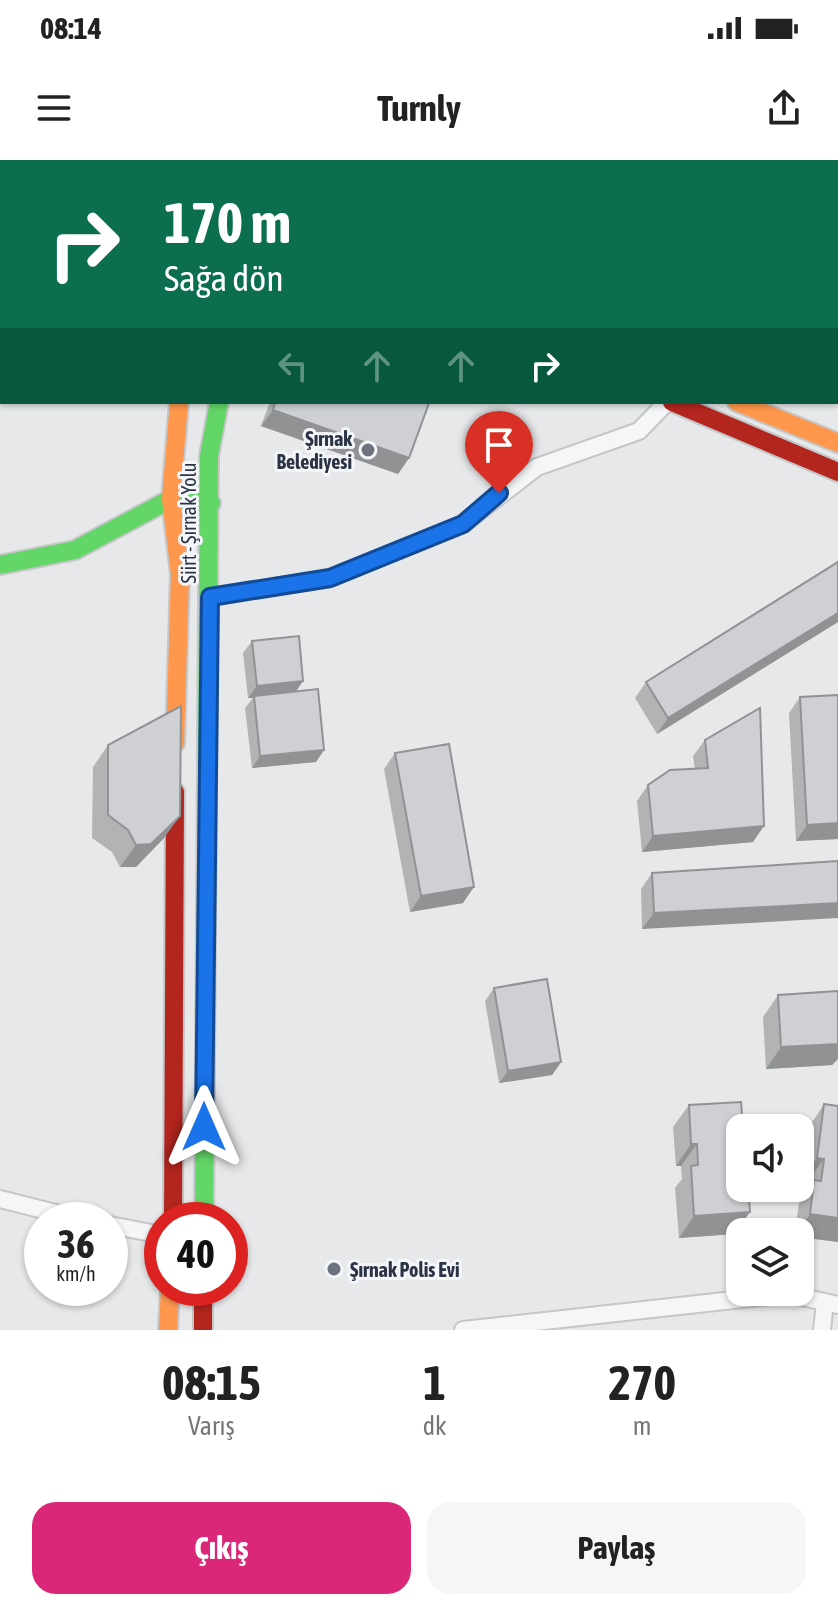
<!DOCTYPE html>
<html lang="tr">
<meta charset="utf-8">
<style>
:root{--surface:#fff;--page:#f6f6f6;--text:#222;--muted:#767676;--accent:#db2777}
body{margin:0;font-family:"Asap Condensed",sans-serif;background:var(--page);color:var(--text);height:100vh;display:flex;flex-direction:column;font-size:30px;white-space:nowrap}
*{box-sizing:border-box;margin:0}
p{font-size:26px;color:var(--muted)}
.icon{flex:none;width:44px;height:44px;fill:none;stroke:currentColor;stroke-width:2;stroke-linecap:round;stroke-linejoin:round}
.map{position:relative;height:1170px;overflow:hidden}
.side{display:flex;flex-direction:column;background:var(--surface);flex:1}
.side>*{flex:none}
.guide{position:absolute;left:0px;top:0px;width:838px;height:244px;box-shadow:0 2px 6px #0004;background:#0b6e4f;color:#fff;overflow:hidden}
.tools{position:absolute;left:726px;top:954px;display:grid;gap:16px}
.tools a{display:grid;place-items:center;width:88px;height:88px;border-radius:16px;background:var(--surface);box-shadow:0 2px 6px #0004;font-size:40px}
.speed{position:absolute;left:24px;top:1042px;display:flex;gap:16px;font-size:40px;font-weight:700;text-align:center}
.speed>*{display:grid;place-content:center;width:104px;height:104px;border-radius:50%;background:var(--surface);box-shadow:0 2px 6px #0004;line-height:1}
.speed small{font-size:20px;font-weight:400}
.speed .limit{border:12px solid #d22;background:#fff;color:#111}
.pin{position:absolute;display:grid;place-items:center;width:68px;height:68px;color:#fff;margin:-82px -34px;border-radius:50% 50% 50% 0;rotate:-45deg;box-shadow:0 0 8px #0007}
.pin .icon{rotate:45deg}
.me{position:absolute;width:88px;margin:-44px;rotate:0deg;stroke-linejoin:round;filter:drop-shadow(0 0 6px #0008)}
.turn{display:flex;align-items:center;gap:28px;height:168px;padding:0 32px;font-size:36px}
.turn .icon{width:104px;height:104px;stroke-width:2.5}
.turn b{display:block;font-size:56px;line-height:68px}
.lanes{display:flex;align-items:center;height:76px;padding:0 32px;background:#0003;justify-content:center;gap:40px;direction:ltr}
.lanes .off{opacity:.35}
.eta{display:flex;justify-content:space-evenly;align-items:center;height:136px;text-align:center}
.eta b{font-size:48px;font-weight:700;line-height:56px}
.primary-button{display:flex;gap:16px;margin-top:auto;padding:16px 32px}
.primary-button a{flex:1;height:92px;border-radius:24px;background:var(--accent);color:#fff;font-size:32px;font-weight:700;line-height:92px;text-align:center}
.primary-button a+a{background:var(--page);color:var(--text)}
.status{display:flex;justify-content:space-between;align-items:center;height:56px;padding:0 40px;background:var(--surface);direction:ltr}
.status svg{height:22px;fill:currentColor}
header{display:flex;justify-content:space-between;align-items:center;height:104px;padding:0 32px;background:var(--surface);font-size:36px;font-weight:700}
.map>svg:first-child{display:block}
.lines{fill:none;stroke-linecap:round;stroke-linejoin:round}
.street-casing{stroke:#c4c6c8;stroke-width:20}
.fast-casing{stroke:#c4c6c8;stroke-width:22}
.slow-casing{stroke:#c4c6c8;stroke-width:22}
.jam-casing{stroke:#c4c6c8;stroke-width:22}
.street{stroke:#f5f6f7;stroke-width:16}
.fast{stroke:#63d668;stroke-width:18}
.slow{stroke:#ff974d;stroke-width:18}
.jam{stroke:#b3261e;stroke-width:18}
.wall{fill:#b1b3b5}
.shaded-wall{fill:#909294}
.building{fill:#ced0d3;stroke:#909294;stroke-width:2}
.route-casing{stroke:#114b97;stroke-width:20}
.route{stroke:#1a73e8;stroke-width:14}
.poi-dot{fill:#6c737f;stroke:#f4f6f9;stroke-width:3}
.labels{text-anchor:middle;dominant-baseline:central;stroke-width:6;stroke-linejoin:round;paint-order:stroke}
.poi-label{font-size:20px;font-weight:bold;fill:#2b3445;stroke:#f4f6f9;text-anchor:end}
.street-label{font-size:20px;fill:#2b3445;stroke:#f4f6f9}
</style>
<div class="status"><b>08:14</b><svg viewBox="0 0 49 12"><path d="M0 12V9h3v3zM5 12V6h3v6zM10 12V3h3v9zM15 12V0h3v12zM26 1h20v11H26zM47 4h2v5h-2z"/></svg></div>
<header><svg class="icon" aria-label="menu" viewBox="0 0 24 24"><path d="M4 6h16M4 12h16M4 18h16"/></svg>Turnly<svg class="icon" aria-label="share" viewBox="0 0 24 24"><path d="M12 15V3M7 8l5-5 5 5M5 13v7h14v-7"/></svg></header>
<div class="map">
<svg width="838" height="1170" viewBox="0 0 838 1170">
<rect width="100%" height="100%" fill="#e6e8ea"/>
<g class="lines">
<defs>
<path id="street" d="M252 2 254 0
M670 2 674 0
M210 437 330 418 463 364 537 307 639 271 667 242
M0 1039 83 1060
M110 1065 162 1075
M463 1170 788 1134 838 1145
M822 1170 825 1142"/>
<path id="fast" d="M0 17 2 16
M0 405 75 390 171 339 211 343
M204 1060 209 296 219 242"/>
<path id="slow" d="M175 0 183 2
M62 2 71 0
M737 242 838 283
M175 583 180 414 171 339 179 242
M168 1170 170 1128"/>
<path id="jam" d="M0 42 2 41
M672 242 838 312
M173 1060 175 632
M203 1128V1170"/>
</defs>
<use href="#street" class="street-casing"/>
<use href="#fast" class="fast-casing"/>
<use href="#slow" class="slow-casing"/>
<use href="#jam" class="jam-casing"/>
<use href="#street" class="street"/>
<use href="#fast" class="fast"/>
<use href="#slow" class="slow"/>
<use href="#jam" class="jam"/>
</g>
<path class="wall" d="M320 0H479L478 2H324Z
M270 242H426L409 298 398 314 261 266Z
M838 402V462L657 574 635 538 646 522Z
M252 481 296 531 324 590 316 602 252 608 245 548 253 538H248L243 493Z
M800 537 838 679 796 681 789 553Z
M705 580 753 682 642 692 637 641 648 625 695 609 693 596Z
M108 585 164 678 136 707H120L112 692 92 678 93 607Z
M395 593 463 743 410 752 384 609Z
M838 701 642 769 641 729 652 713Z
M494 828 561 902 552 915 499 923 485 841Z
M778 835 837 899 832 905 766 909 763 857Z
M824 944 838 946V1082L800 1077V1072H795L799 1043 807 1030 808 1021 802 1020 809 967Z
M689 945 737 985 734 1074 679 1078 675 1028 682 1019 681 1006H676L673 967Z"/>
<path class="shaded-wall" d="M320 0H385L383 2H324Z
M273 250 409 298 398 314 261 266Z
M838 453V462L657 574 668 558Z
M303 521 295 533 254 536 253 538H248L257 526Z
M324 590 316 602 252 608 260 596Z
M180 656 164 678 136 707H120L136 685Z
M838 663V679L796 681 807 665Z
M764 666 753 682 642 692 653 676Z
M474 727 463 743 410 752 421 736Z
M838 743V758L642 769 654 753Z
M838 884V899L832 905 766 909 781 887Z
M561 902 552 915 499 923 508 911Z
M691 984H697L681 1006H676Z
M817 998 824 999 808 1021 802 1020Z
M750 1052 734 1074 679 1078 694 1056Z
M810 1054 838 1058V1082L800 1077V1072H797Z"/>
<path class="building" d="M402 0H479L478 2H402Z
M512 0H598L602 2H511Z
M275 242H426L429 243 409 298 273 250Z
M838 402V453L668 558 646 522Z
M299 476 303 521 257 526 252 481Z
M318 529 324 590 260 596 254 536Z
M838 535V663L807 665 800 537Z
M181 546 180 656 151 684 136 685 128 670 108 655V585Z
M760 548 764 666 653 676 648 625 670 610 708 608 705 580Z
M449 584 474 727 421 736 395 593Z
M838 701V743L654 753 652 713Z
M547 819 561 902 508 911 494 828Z
M838 831V884L781 887 778 835Z
M741 942 743 968H740V976H736L738 1005 740 1004V1028H748L750 1052 694 1056 691 1006 698 1005 697 984H691L689 945Z
M824 944 838 946V1058L810 1054 814 1020 821 1021 824 999 817 998Z"/>
<g class="lines">
<defs>
<path id="route" d="M204 967 210 437 330 418 463 364 499 333"/>
</defs>
<use href="#route" class="route-casing"/>
<use href="#route" class="route"/>
</g>
<g class="poi-dot">
<circle cx="368" cy="290" r="8"/>
<circle cx="334" cy="1109" r="8"/>
</g>
<g class="labels">
<g class="poi-label">
<text x="352" y="278">Şırnak<tspan x="352" dy="23">Belediyesi</tspan></text>
<text x="350" y="1109" text-anchor="start">Şırnak Polis Evi</text>
</g>
<g class="street-label">
<text transform="translate(188 363) rotate(-90)">Siirt - Şırnak Yolu</text>
</g>
</g>
</svg>
<div class="tools">
<a><svg class="icon" aria-label="sound" viewBox="0 0 24 24"><path d="M4 9h4l5-4v14l-5-4H4zM17 9q2 3 0 6"/></svg></a>
<a><svg class="icon" aria-label="layers" viewBox="0 0 24 24"><path d="M12 4l9 5-9 5-9-5zM3 14l9 5 9-5"/></svg></a>
</div>
<div class="speed"><div>36<small>km/h</small></div><div class="limit">40</div></div>
<div class="pin" style="left:499px;top:333px;background:#d93025"><svg class="icon" aria-label="arrive" viewBox="0 0 24 24"><path d="M6 21V4h12l-3 4 3 4H6"/></svg></div>
<svg class="me" style="left:204px;top:967px" viewBox="-20 -20 40 40"><path d="M0-17L14 15 0 8-14 15z" fill="#1a73e8" stroke="#fff" stroke-width="4"/></svg>
<div class="guide">
<div class="turn"><svg class="icon" aria-label="right" viewBox="0 0 24 24"><path d="M7 20v-9h11M14 6l5 5-5 5"/></svg><div><b>170 m</b>Sağa dön</div></div>
<div class="lanes"><svg class="icon off" aria-label="left" viewBox="0 0 24 24"><path d="M17 20v-9H6M10 6l-5 5 5 5"/></svg><svg class="icon off" aria-label="ahead" viewBox="0 0 24 24"><path d="M12 20V5M6 11l6-6 6 6"/></svg><svg class="icon off" aria-label="ahead" viewBox="0 0 24 24"><path d="M12 20V5M6 11l6-6 6 6"/></svg><svg class="icon" aria-label="right" viewBox="0 0 24 24"><path d="M7 20v-9h11M14 6l5 5-5 5"/></svg></div>
</div>
</div>
<section class="side">
<div class="eta">
<div><b>08:15</b><p>Varış</p></div>
<div><b>1</b><p>dk</p></div>
<div><b>270</b><p>m</p></div>
</div>
<div class="primary-button"><a>Çıkış</a><a>Paylaş</a></div>
</section>
